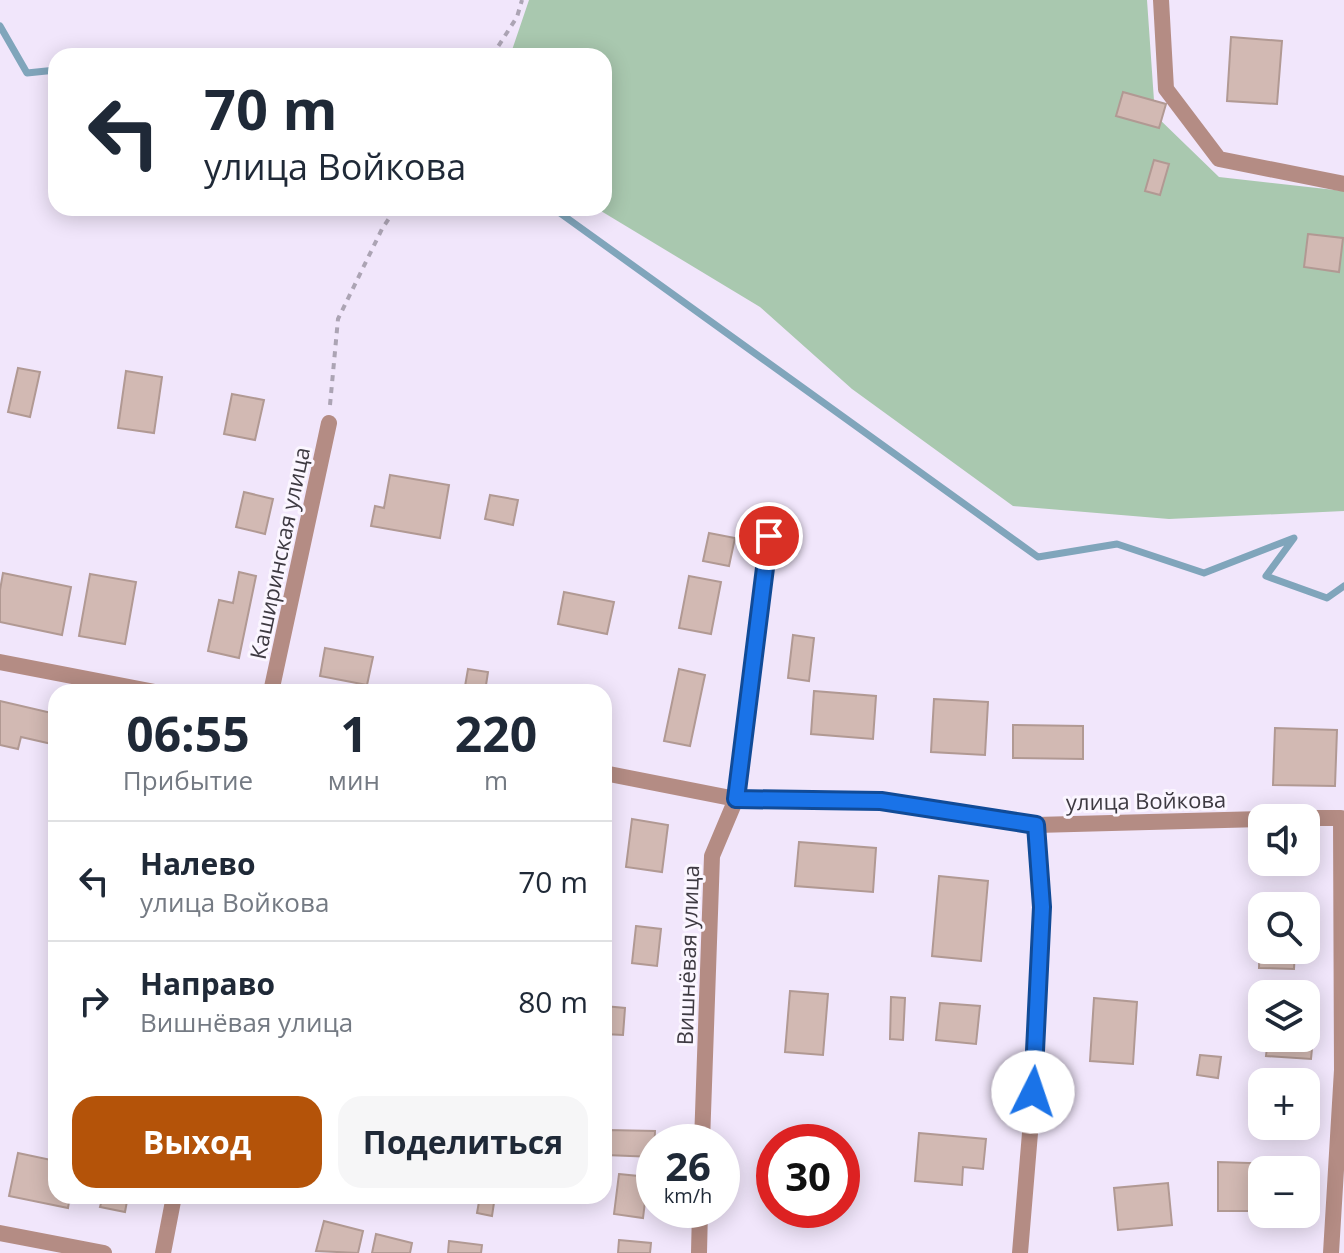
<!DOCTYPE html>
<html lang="ru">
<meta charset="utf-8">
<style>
:root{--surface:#fff;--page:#f6f6f7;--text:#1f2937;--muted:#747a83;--line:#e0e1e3;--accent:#b45309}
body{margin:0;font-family:"Open Sans",sans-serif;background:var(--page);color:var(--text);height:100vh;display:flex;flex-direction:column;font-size:30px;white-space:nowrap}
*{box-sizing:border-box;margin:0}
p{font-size:26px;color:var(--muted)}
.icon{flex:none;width:44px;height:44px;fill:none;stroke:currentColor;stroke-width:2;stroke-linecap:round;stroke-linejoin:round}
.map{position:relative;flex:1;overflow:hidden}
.drawer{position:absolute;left:48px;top:684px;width:564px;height:520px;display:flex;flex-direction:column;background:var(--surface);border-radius:24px;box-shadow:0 4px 20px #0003}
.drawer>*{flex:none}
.top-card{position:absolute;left:48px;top:48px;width:564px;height:168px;border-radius:24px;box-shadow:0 4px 20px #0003;background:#fff;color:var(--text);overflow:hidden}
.fabs{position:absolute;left:1248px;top:804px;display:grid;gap:16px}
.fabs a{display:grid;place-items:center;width:72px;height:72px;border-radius:16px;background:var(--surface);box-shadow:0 4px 20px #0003;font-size:40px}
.speed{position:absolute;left:636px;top:1124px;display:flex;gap:16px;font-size:40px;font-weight:700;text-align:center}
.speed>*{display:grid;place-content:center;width:104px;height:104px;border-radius:50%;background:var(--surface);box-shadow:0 4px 20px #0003;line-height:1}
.speed small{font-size:20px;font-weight:400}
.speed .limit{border:12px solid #d22;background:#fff;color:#111}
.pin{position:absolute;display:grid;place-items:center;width:68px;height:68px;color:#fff;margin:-34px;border:4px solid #fff;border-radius:50%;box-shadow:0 2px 8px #0007}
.me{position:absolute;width:88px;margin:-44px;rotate:4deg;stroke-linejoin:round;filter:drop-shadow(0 0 6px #0008)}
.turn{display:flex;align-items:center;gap:28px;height:168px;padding:0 24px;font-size:36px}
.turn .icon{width:104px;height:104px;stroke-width:2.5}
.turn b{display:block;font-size:56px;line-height:68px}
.eta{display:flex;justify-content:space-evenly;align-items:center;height:136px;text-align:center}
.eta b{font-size:48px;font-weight:700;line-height:56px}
.button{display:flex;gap:16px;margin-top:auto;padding:16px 24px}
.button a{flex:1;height:92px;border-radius:24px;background:var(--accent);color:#fff;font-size:32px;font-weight:700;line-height:92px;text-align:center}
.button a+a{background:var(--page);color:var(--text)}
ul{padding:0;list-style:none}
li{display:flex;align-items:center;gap:24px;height:120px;padding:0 24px;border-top:2px solid var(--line)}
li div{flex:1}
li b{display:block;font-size:30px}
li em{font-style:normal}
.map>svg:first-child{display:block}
.green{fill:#a9c8af}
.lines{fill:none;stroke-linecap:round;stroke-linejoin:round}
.stream{stroke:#80a5bb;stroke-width:7}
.building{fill:#d2b9b3;stroke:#b19993;stroke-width:2}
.path{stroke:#aca4b4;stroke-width:4;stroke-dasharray:6 6;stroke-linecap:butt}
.street{stroke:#b48c84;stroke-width:16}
.route-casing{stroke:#114b97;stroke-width:20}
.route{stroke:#1a73e8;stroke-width:14}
.labels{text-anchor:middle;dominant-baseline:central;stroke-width:6;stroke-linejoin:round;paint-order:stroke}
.street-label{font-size:22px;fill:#3e3a42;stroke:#fbf6ff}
</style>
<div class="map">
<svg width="1344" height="1253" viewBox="0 0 1344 1253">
<rect width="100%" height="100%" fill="#f1e6fb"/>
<path class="green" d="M529 0H1147L1155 115 1219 177 1344 191V511L1169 519 1013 506 852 389 760 307 596 208H604V56H510Z"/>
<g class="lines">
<path class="stream" d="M0 26 27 73 56 70
M553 208 1038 557 1117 544 1204 573 1294 538 1266 576 1327 598 1344 586"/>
</g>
<path class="building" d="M1231 37 1282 41 1277 104 1227 101Z
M1123 92 1166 104 1159 128 1116 116Z
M1154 160 1169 164 1160 195 1145 191Z
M1308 234 1343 238 1339 272 1304 267Z
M18 368 40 372 30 417 8 412Z
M126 371 162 377 154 433 118 428Z
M232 394 264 400 255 440 224 434Z
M390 475 449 485 440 538 371 526 375 506 384 508Z
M244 492 273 499 265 534 236 527Z
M490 495 518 500 513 525 485 519Z
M709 533 735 538 729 566 703 561Z
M239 572 256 576 239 658 208 651 219 600 233 603Z
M3 573 71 587 62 635 0 622V590Z
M90 574 136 582 125 644 79 636Z
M689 576 721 582 711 634 679 628Z
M564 592 614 602 607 634 558 624Z
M793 635 814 638 809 681 788 678Z
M325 648 373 657 367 685 320 676Z
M468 669 488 672 485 692H464Z
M679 669 705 675 690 746 664 741Z
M814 691 876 696 873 739 811 734Z
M934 699 988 702 985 755 931 752Z
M0 701 56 714V745L21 737 18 749 0 745Z
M1013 725 1083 726V759L1013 758Z
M1275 728 1337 730 1335 786 1273 785Z
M632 819 668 825 662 872 626 867Z
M799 842 876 848 873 892 795 886Z
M939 876 988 881 981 961 932 956Z
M1261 910 1262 950H1295L1294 969 1259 968Z
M636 926 661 929 657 966 632 963Z
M790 991 828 994 823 1055 785 1052Z
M891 997 905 998 903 1040 890 1039Z
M1094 998 1137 1002 1133 1064 1090 1061Z
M940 1003 980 1006 976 1044 936 1040Z
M604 1006 625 1008 623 1035 604 1034Z
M1306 1027 1314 1028 1311 1059 1266 1056 1268 1038H1306Z
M1200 1055 1221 1057 1218 1078 1197 1075Z
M607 1130 655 1131 654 1157 606 1155Z
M919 1133 986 1139 983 1169 963 1167 962 1185 915 1181Z
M18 1153 56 1161V1196H70L68 1208 9 1196Z
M769 1155 774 1156V1204L766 1203Z
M1218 1162 1280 1164V1170H1262V1211H1218Z
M619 1174 648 1177 643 1218 614 1214Z
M1168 1183 1172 1225 1118 1230 1114 1188Z
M103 1196H128L125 1212 100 1207Z
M480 1196H495L492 1216 477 1213Z
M324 1221 363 1231 358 1253 316 1251Z
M376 1234 412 1243 410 1253H372Z
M619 1240 651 1243 650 1253H618Z
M449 1241 482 1245 481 1253H448Z"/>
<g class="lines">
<path class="path" d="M492 56 517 17 522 0
M330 405 338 319 382 229 396 208"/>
<path class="street" d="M1161 0 1166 89 1219 159 1344 184
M0 662 155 692
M271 692 329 423
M604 773 736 799 881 801 1036 825 1262 819
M1306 818H1341L1342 1070 1331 1253
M702 1142 712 856 736 799 769 536
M0 1233 104 1253
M163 1253 174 1196
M699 1253 700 1210
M1020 1253 1036 1061 1042 907 1036 825"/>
</g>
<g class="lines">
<defs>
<path id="route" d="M769 536 736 799 881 801 1036 825 1042 907 1033 1092"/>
</defs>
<use href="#route" class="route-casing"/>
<use href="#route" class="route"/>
</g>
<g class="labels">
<g class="street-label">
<text transform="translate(279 553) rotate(-78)">Каширинская улица</text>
<text transform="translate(1146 800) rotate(-1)">улица Войкова</text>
<text transform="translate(687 955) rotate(-88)">Вишнёвая улица</text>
</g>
</g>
</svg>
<div class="fabs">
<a><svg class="icon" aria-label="sound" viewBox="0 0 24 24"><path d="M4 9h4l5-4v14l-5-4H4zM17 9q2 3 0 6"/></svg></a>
<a><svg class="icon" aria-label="search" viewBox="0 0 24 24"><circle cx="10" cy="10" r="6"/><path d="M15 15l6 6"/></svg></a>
<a><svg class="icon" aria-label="layers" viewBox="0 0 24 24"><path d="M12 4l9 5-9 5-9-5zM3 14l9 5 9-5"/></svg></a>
<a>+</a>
<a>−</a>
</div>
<div class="speed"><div>26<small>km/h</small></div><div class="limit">30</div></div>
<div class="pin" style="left:769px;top:536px;background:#d93025"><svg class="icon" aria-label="arrive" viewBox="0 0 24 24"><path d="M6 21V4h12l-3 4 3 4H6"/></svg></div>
<svg class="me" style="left:1033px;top:1092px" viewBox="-20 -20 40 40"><circle r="19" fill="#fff"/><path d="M0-13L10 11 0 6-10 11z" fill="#1a73e8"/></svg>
<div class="top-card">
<div class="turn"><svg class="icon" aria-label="left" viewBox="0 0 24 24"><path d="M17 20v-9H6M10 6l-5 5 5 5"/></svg><div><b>70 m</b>улица Войкова</div></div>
</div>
<section class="drawer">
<div class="eta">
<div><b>06:55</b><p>Прибытие</p></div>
<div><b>1</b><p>мин</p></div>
<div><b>220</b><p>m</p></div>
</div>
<ul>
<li><svg class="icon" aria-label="left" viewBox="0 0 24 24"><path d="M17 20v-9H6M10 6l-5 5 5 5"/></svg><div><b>Налево</b><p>улица Войкова</p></div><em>70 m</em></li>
<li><svg class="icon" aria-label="right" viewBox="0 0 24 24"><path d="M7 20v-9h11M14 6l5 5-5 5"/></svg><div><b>Направо</b><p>Вишнёвая улица</p></div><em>80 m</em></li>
</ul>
<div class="button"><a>Выход</a><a>Поделиться</a></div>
</section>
</div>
